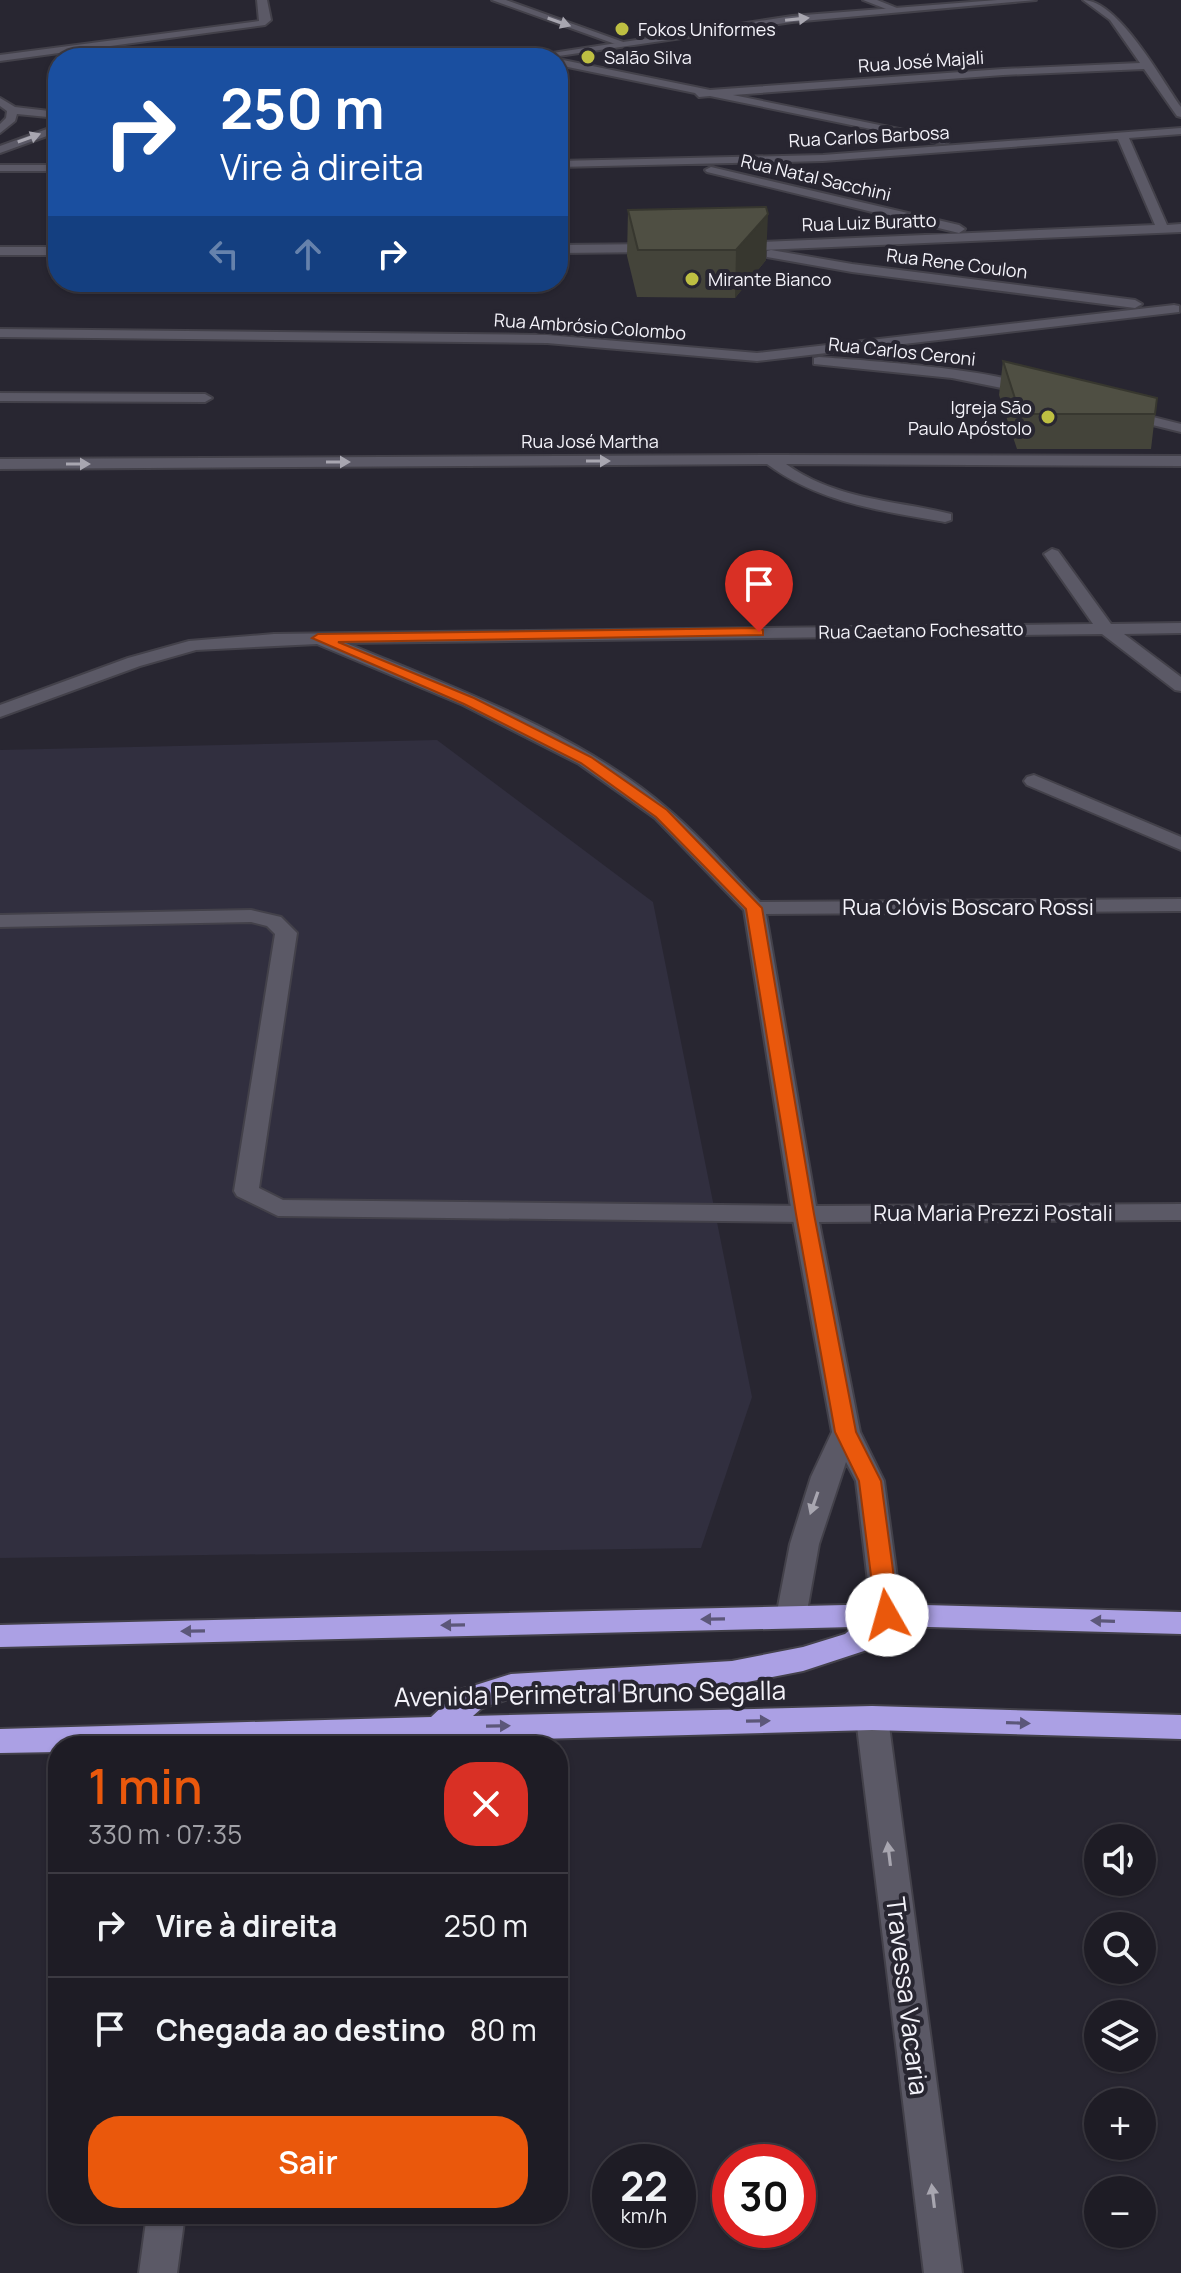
<!DOCTYPE html>
<html lang="pt">
<meta charset="utf-8">
<style>
:root{--surface:#1e1c25;--page:#2b2932;--text:#f1f3f6;--muted:#a1a1a7;--line:#3c3a42;--accent:#ea580c}
body{margin:0;font-family:Manrope,sans-serif;background:var(--page);color:var(--text);height:100vh;display:flex;flex-direction:column;font-size:30px;white-space:nowrap}
*{box-sizing:border-box;margin:0}
p{font-size:26px;color:var(--muted)}
.icon{flex:none;width:44px;height:44px;fill:none;stroke:currentColor;stroke-width:2;stroke-linecap:round;stroke-linejoin:round}
.map{position:relative;flex:1;overflow:hidden}
.panel{position:absolute;left:48px;top:1736px;width:520px;height:488px;display:flex;flex-direction:column;background:var(--surface);border-radius:32px;box-shadow:0 2px 6px #0004,0 0 0 2px var(--line)}
.panel>*{flex:none}
.top-card{position:absolute;left:48px;top:48px;width:520px;height:244px;border-radius:32px;box-shadow:0 2px 6px #0004,0 0 0 2px var(--line);background:#1a4fa0;color:#fff;overflow:hidden}
.tools{position:absolute;left:1084px;top:1824px;display:grid;gap:16px}
.tools a{display:grid;place-items:center;width:72px;height:72px;border-radius:50%;background:var(--surface);box-shadow:0 2px 6px #0004,0 0 0 2px var(--line);font-size:40px}
.speed{position:absolute;left:592px;top:2144px;display:flex;gap:16px;font-size:40px;font-weight:700;text-align:center}
.speed>*{display:grid;place-content:center;width:104px;height:104px;border-radius:50%;background:var(--surface);box-shadow:0 2px 6px #0004,0 0 0 2px var(--line);line-height:1}
.speed small{font-size:20px;font-weight:400}
.speed .limit{border:12px solid #d22;background:#fff;color:#111}
.pin{position:absolute;display:grid;place-items:center;width:68px;height:68px;color:#fff;margin:-82px -34px;border-radius:50% 50% 50% 0;rotate:-45deg;box-shadow:0 0 8px #0007}
.pin .icon{rotate:45deg}
.me{position:absolute;width:88px;margin:-44px;rotate:353deg;stroke-linejoin:round;filter:drop-shadow(0 0 6px #0008)}
.turn{display:flex;align-items:center;gap:28px;height:168px;padding:0 40px;font-size:36px}
.turn .icon{width:104px;height:104px;stroke-width:2.5}
.turn b{display:block;font-size:56px;line-height:68px}
.lanes{display:flex;align-items:center;height:76px;padding:0 40px;background:#0003;justify-content:center;gap:40px;direction:ltr}
.lanes .off{opacity:.35}
.round{display:grid;place-items:center;flex:none;width:84px;height:84px;border-radius:32px;background:var(--page)}
.head{display:flex;align-items:center;justify-content:space-between;height:136px;padding:0 40px}
h1{font-size:48px;font-weight:600;line-height:60px;color:var(--accent)}
.cta{display:flex;gap:16px;margin-top:auto;padding:16px 40px}
.cta a{flex:1;height:92px;border-radius:32px;background:var(--accent);color:#fff;font-size:32px;font-weight:600;line-height:92px;text-align:center}
ul{padding:0;list-style:none}
li{display:flex;align-items:center;gap:24px;height:104px;padding:0 40px;border-top:2px solid var(--line)}
li div{flex:1}
li b{display:block;font-size:30px}
li em{font-style:normal}
.map>svg:first-child{display:block}
.built{fill:#312f3f}
.lines{fill:none;stroke-linecap:round;stroke-linejoin:round}
.lane-casing{stroke:#43414a;stroke-width:4}
.street-casing{stroke:#43414a;stroke-width:4}
.secondary-casing{stroke:#43414a;stroke-width:4}
.highway-casing{stroke:#43414a;stroke-width:4}
.lane{fill:#5b5966;fill-rule:evenodd}
.street{fill:#5b5966;fill-rule:evenodd}
.secondary{fill:#5b5966;fill-rule:evenodd}
.highway{fill:#aba0e4;fill-rule:evenodd}
.wall{fill:#44443a}
.shaded-wall{fill:#37372f}
.building{fill:#4f4f43;stroke:#37372f;stroke-width:2}
.oneway{fill:#a8a6b0}
.oneway2{fill:#5c5779}
.route{fill:#ea580c;stroke:#983908;stroke-width:2}
.poi-dot{fill:#bebf42;stroke:#282631;stroke-width:3}
.labels{text-anchor:middle;dominant-baseline:central;stroke-width:8;stroke-linejoin:round;paint-order:stroke}
.far-poi-label{font-size:18px;fill:#f4f3fa;stroke:#282631;text-anchor:start}
.far-street-label{font-size:18px;fill:#f4f3fa;stroke:#282631}
.street-label{font-size:22px;fill:#f4f3fa;stroke:#282631}
.near-street-label{font-size:26px;fill:#f4f3fa;stroke:#282631}
</style>
<div class="map">
<svg width="1181" height="2273" viewBox="0 0 1181 2273">
<rect width="100%" height="100%" fill="#282631"/>
<path class="built" d="M437 740 653 902 752 1397 701 1548 0 1558V750Z"/>
<g class="lines">
<defs>
<path id="lane" d="M0 393 205 394 212 398 205 402 0 401Z
M251 910 281 917 297 933 259 1188 283 1200 805 1206 814 1209 818 1214 814 1219 805 1222 278 1216 237 1196 234 1191 275 934 267 926 251 922 0 927V915Z"/>
<path id="street" d="M257 0H267L271 20 265 25 0 61V55L259 21Z
M492 0H506L626 43 618 45Z
M863 0H877L902 10 894 12Z
M1083 0C1118 0 1161 79 1181 107V117L1177 116 1144 69 1003 75 733 95 948 139 949 141 944 144 710 96 699 97 695 93 558 65V59L710 90 1003 69 1140 63 1110 20Z
M1181 128V134L1129 138 1167 225 1181 224V232L736 251 730 247 736 243 1155 225 1118 139 823 161 558 167V161L823 155Z
M0 165H58V171H0Z
M711 167 959 225 965 229 959 233 707 172 705 170Z
M558 245 660 244 666 248 660 252 558 253Z
M0 247H58V255H0Z
M771 250 852 264 1135 300 1142 304 1135 308 852 272 767 257V251Z
M1174 305 1179 306V312L757 361 547 343 0 337V329L547 335 757 353Z
M819 357C859 360 1012 370 1038 390L1031 394 952 378 814 364V358Z
M1125 410 1181 424V432L1120 417V411Z
M772 455 1181 456V466L786 464C836 500 894 500 951 514V520L945 522C882 511 820 503 767 464L0 469V459Z
M1052 549 1058 551 1111 624 1181 623V633L1124 634 1181 677V691L1175 690 1102 634 346 643C452 687 583 734 670 811 702 838 730 872 760 902L1181 899V911L766 914 816 1206 1181 1204V1220L819 1222 860 1432 884 1481 902 1615 898 1623 887 1626 876 1623 872 1615 856 1481 846 1462 819 1544 806 1617 802 1625 791 1628 780 1625 776 1617 790 1544 811 1477 832 1432 792 1214 744 910 655 818 579 764 463 705 317 644 196 650 140 666 0 717V705L128 658 189 641 274 634 1093 624 1044 554Z
M1034 775 1181 837V850L1027 785 1024 781 1027 777Z
M872 1706 883 1709 888 1718 962 2273H924L856 1718 861 1709Z
M147 2214H185L177 2273H139Z"/>
<path id="secondary" d="M997 0H1036L792 22 545 58H520L792 16Z
M0 98 15 107 58 112V118L17 114 15 121 0 133V124L6 118 7 111 0 106Z
M58 125V132L0 153V146Z"/>
<path id="highway" d="M887 1604 1181 1612V1634L894 1626 867 1650 803 1671 732 1685 511 1698 482 1708 473 1716 872 1706 1181 1715V1739L872 1730 281 1746H58V1752L0 1753V1729L431 1717 460 1690 511 1674 732 1661 803 1647 845 1634 853 1627 0 1647V1625Z"/>
</defs>
<use href="#lane" class="lane-casing"/>
<use href="#street" class="street-casing"/>
<use href="#secondary" class="secondary-casing"/>
<use href="#highway" class="highway-casing"/>
<use href="#lane" class="lane"/>
<use href="#street" class="street"/>
<use href="#secondary" class="secondary"/>
<use href="#highway" class="highway"/>
</g>
<path class="wall" d="M628 210 766 260 735 298 637 297 627 256Z
M1003 361 1157 398 1151 449H1017L999 395Z"/>
<path class="shaded-wall" d="M768 214 766 260 735 298 736 250Z"/>
<path class="building" d="M766 207 768 214 736 250H638L628 210Z
M1003 361 1157 398 1155 414H1020Z"/>
<defs><path id="oneway-solid" d="M-6-.8H1V-3.2L6.5 0L1 3.2V.8H-6Z" transform="scale(2)"/></defs>
<g class="oneway">
<use href="#oneway-solid" transform="translate(797 19) rotate(-6)"/>
<use href="#oneway-solid" transform="translate(559 22) rotate(19)"/>
<use href="#oneway-solid" transform="translate(29 138) rotate(-20)"/>
<use href="#oneway-solid" transform="translate(598 461)"/>
<use href="#oneway-solid" transform="translate(338 462)"/>
<use href="#oneway-solid" transform="translate(78 464)"/>
<use href="#oneway-solid" transform="translate(814 1503) rotate(109)"/>
<use href="#oneway-solid" transform="translate(889 1854) rotate(-97)"/>
<use href="#oneway-solid" transform="translate(933 2196) rotate(-97)"/>
</g>
<g class="oneway2">
<use href="#oneway-solid" transform="translate(713 1619) rotate(179)"/>
<use href="#oneway-solid" transform="translate(1103 1621) rotate(-178)"/>
<use href="#oneway-solid" transform="translate(453 1625) rotate(179)"/>
<use href="#oneway-solid" transform="translate(193 1631) rotate(179)"/>
<use href="#oneway-solid" transform="translate(758 1721) rotate(-1)"/>
<use href="#oneway-solid" transform="translate(1018 1723) rotate(2)"/>
<use href="#oneway-solid" transform="translate(498 1726) rotate(-1)"/>
</g>
<path class="route" d="M759 628 763 630V635L338 642 474 698 591 757 667 810 762 908 814 1214 856 1432 881 1481 899 1615 896 1621 887 1624 879 1621 876 1615 859 1481 835 1432 796 1214 746 909 656 817 581 763 464 704 312 638 318 634Z"/>
<g class="poi-dot">
<circle cx="622" cy="29" r="8"/>
<circle cx="588" cy="57" r="8"/>
<circle cx="692" cy="279" r="8"/>
<circle cx="1048" cy="417" r="8"/>
</g>
<g class="labels">
<g class="far-poi-label">
<text x="638" y="29">Fokos Uniformes</text>
<text x="604" y="57">Salão Silva</text>
<text x="708" y="279">Mirante Bianco</text>
<text x="1032" y="407" text-anchor="end">Igreja São<tspan x="1032" dy="21">Paulo Apóstolo</tspan></text>
</g>
<g class="far-street-label">
<text transform="translate(921 61) rotate(-4)">Rua José Majali</text>
<text transform="translate(869 136) rotate(-3)">Rua Carlos Barbosa</text>
<text transform="translate(816 177) rotate(13)">Rua Natal Sacchini</text>
<text transform="translate(869 222) rotate(-2)">Rua Luiz Buratto</text>
<text transform="translate(957 263) rotate(7)">Rua Rene Coulon</text>
<text transform="translate(590 326) rotate(4)">Rua Ambrósio Colombo</text>
<text transform="translate(902 351) rotate(6)">Rua Carlos Ceroni</text>
<text x="590" y="441">Rua José Martha</text>
<text transform="translate(921 630) rotate(-1)">Rua Caetano Fochesatto</text>
</g>
<g class="street-label">
<text x="968" y="907">Rua Clóvis Boscaro Rossi</text>
<text x="993" y="1213">Rua Maria Prezzi Postali</text>
</g>
<g class="near-street-label">
<text transform="translate(590 1693) rotate(-1)">Avenida Perimetral Bruno Segalla</text>
<text transform="translate(908 1996) rotate(83)">Travessa Vacaria</text>
</g>
</g>
</svg>
<div class="tools">
<a><svg class="icon" aria-label="sound" viewBox="0 0 24 24"><path d="M4 9h4l5-4v14l-5-4H4zM17 9q2 3 0 6"/></svg></a>
<a><svg class="icon" aria-label="search" viewBox="0 0 24 24"><circle cx="10" cy="10" r="6"/><path d="M15 15l6 6"/></svg></a>
<a><svg class="icon" aria-label="layers" viewBox="0 0 24 24"><path d="M12 4l9 5-9 5-9-5zM3 14l9 5 9-5"/></svg></a>
<a>+</a>
<a>−</a>
</div>
<div class="speed"><div>22<small>km/h</small></div><div class="limit">30</div></div>
<div class="pin" style="left:759px;top:632px;background:#d93025"><svg class="icon" aria-label="arrive" viewBox="0 0 24 24"><path d="M6 21V4h12l-3 4 3 4H6"/></svg></div>
<svg class="me" style="left:887px;top:1615px" viewBox="-20 -20 40 40"><circle r="19" fill="#fff"/><path d="M0-13L10 11 0 6-10 11z" fill="#ea580c"/></svg>
<div class="top-card">
<div class="turn"><svg class="icon" aria-label="right" viewBox="0 0 24 24"><path d="M7 20v-9h11M14 6l5 5-5 5"/></svg><div><b>250 m</b>Vire à direita</div></div>
<div class="lanes"><svg class="icon off" aria-label="left" viewBox="0 0 24 24"><path d="M17 20v-9H6M10 6l-5 5 5 5"/></svg><svg class="icon off" aria-label="ahead" viewBox="0 0 24 24"><path d="M12 20V5M6 11l6-6 6 6"/></svg><svg class="icon" aria-label="right" viewBox="0 0 24 24"><path d="M7 20v-9h11M14 6l5 5-5 5"/></svg></div>
</div>
<section class="panel">
<div class="head"><div><h1>1 min</h1><p>330 m · 07:35</p></div><a class="round" style="background:#d93025;color:#fff"><svg class="icon" aria-label="close" viewBox="0 0 24 24"><path d="M6 6l12 12M18 6L6 18"/></svg></a></div>
<ul>
<li><svg class="icon" aria-label="right" viewBox="0 0 24 24"><path d="M7 20v-9h11M14 6l5 5-5 5"/></svg><div><b>Vire à direita</b></div><em>250 m</em></li>
<li><svg class="icon" aria-label="arrive" viewBox="0 0 24 24"><path d="M6 21V4h12l-3 4 3 4H6"/></svg><div><b>Chegada ao destino</b></div><em>80 m</em></li>
</ul>
<div class="cta"><a>Sair</a></div>
</section>
</div>
